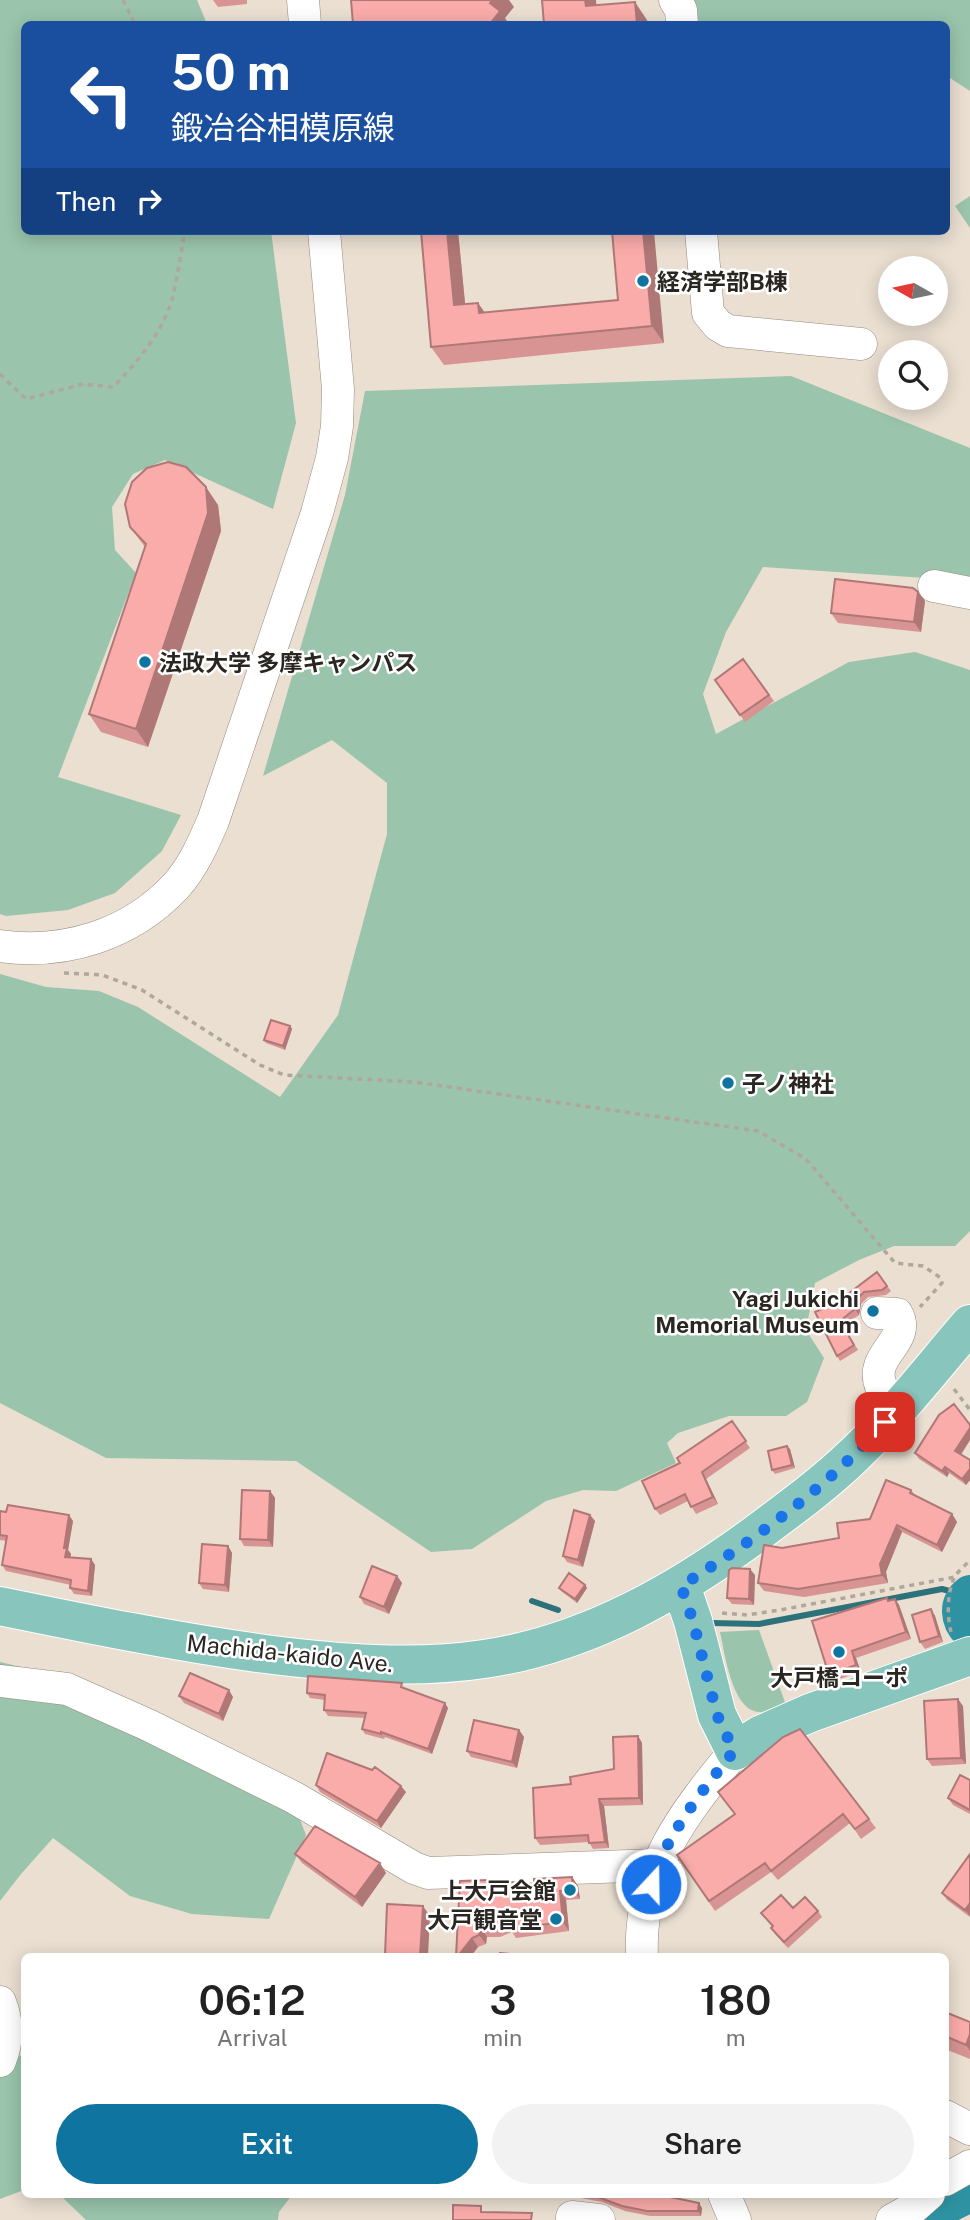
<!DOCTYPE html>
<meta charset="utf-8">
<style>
:root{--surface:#fff;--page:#f2f2f2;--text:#222;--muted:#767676;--accent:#0f74a0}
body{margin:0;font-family:"Public Sans","Noto Sans JP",sans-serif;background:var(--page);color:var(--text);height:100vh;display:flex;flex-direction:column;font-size:26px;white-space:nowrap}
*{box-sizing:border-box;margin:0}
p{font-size:23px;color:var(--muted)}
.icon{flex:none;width:38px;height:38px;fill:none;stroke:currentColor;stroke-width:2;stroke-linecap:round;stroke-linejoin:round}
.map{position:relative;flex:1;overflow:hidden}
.panel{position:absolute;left:21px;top:1953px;width:928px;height:245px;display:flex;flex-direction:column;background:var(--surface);border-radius:10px;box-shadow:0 4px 18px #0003}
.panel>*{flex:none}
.hud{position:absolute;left:21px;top:21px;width:929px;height:214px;border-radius:10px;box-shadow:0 4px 18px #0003;background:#1a4fa0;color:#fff;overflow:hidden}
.needle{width:46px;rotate:279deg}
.controls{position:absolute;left:878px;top:256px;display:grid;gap:14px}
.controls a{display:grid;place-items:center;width:70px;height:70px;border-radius:50%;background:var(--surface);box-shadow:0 4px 18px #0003;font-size:35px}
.pin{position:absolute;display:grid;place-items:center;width:60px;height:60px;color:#fff;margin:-30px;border-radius:14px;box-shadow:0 4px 10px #0006}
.me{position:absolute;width:77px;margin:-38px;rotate:21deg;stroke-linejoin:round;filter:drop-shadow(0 0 5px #0008)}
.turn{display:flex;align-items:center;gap:24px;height:147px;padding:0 35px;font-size:32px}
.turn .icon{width:91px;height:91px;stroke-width:2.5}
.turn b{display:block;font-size:49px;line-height:60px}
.then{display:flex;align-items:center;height:66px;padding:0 35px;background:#0003;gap:14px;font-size:26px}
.eta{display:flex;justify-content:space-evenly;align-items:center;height:119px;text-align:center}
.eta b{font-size:42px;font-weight:600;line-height:49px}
.action{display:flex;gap:14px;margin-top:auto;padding:14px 35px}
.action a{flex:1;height:80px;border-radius:42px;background:var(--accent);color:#fff;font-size:28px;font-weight:600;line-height:80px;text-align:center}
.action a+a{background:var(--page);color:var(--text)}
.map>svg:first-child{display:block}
.green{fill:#9ac4ac}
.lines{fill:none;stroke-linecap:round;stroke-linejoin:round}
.stream{stroke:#2d727b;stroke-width:6}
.river{stroke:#2e92a2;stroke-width:38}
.minor-casing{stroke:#948a7e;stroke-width:33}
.major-casing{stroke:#fff;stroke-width:40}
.path{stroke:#b0a79c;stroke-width:3.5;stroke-dasharray:5 5;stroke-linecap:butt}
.minor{stroke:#fff;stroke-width:32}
.major{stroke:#88c5bd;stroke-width:38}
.wall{fill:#d79492}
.shaded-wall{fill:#af7877}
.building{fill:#faacaa;stroke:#af7877;stroke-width:2}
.route{stroke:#1a73e8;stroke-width:12;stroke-dasharray:0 21.6}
.poi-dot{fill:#0f74a0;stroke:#fff;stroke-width:2.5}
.labels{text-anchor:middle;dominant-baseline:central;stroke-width:5;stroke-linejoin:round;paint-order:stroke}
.poi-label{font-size:23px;font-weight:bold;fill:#2a2621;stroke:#fff;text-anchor:start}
.street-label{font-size:23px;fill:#2a2621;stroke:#fff}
</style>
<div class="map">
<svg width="970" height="2220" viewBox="0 0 970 2220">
<rect width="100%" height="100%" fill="#eadfd1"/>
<path class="green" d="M0 0H197L207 24H24V231H271L296 423 273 509 165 460 133 474 112 507 115 550 136 573 58 777 181 815 162 851 115 893 68 910 6 916 0 914Z
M692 0H970V91L947 76V24H698L697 7Z
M970 196V228L955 206Z
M791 376 970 448V581L763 567 726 632 703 694 716 734 849 662 915 652 970 670V1231L955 1246H894L859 1260 815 1283 806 1330 824 1358 807 1402 786 1416H729L678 1433 667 1443 676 1463 616 1491 583 1490 546 1501 472 1549 431 1552 296 1461 106 1458 0 1403V974L46 987 99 991 138 1007 280 1097 338 1015 387 834V783L332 740 263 776 345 495 365 391Z
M759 1630 786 1705C778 1708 767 1713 759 1712 732 1710 725 1654 720 1632Z
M0 1662 30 1669 295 1807 306 1835 269 1919 192 1914 130 1896 53 1838 21 1874 0 1901Z
M0 2054 24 2056V2190L0 2199Z
M60 2195H292L279 2212 278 2220H86Z"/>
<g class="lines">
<path class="stream" d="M532 1601 558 1610
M711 1623 759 1624 942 1589 957 1593 965 1598"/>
<path class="river" d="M970 1594C957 1604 959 1620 970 1631
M927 2220 950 2203 970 2193"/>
<defs>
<path id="minor" d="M303 0 305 24
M675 0 681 10 682 24
M701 231 708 313 718 325 728 331 861 344
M934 586 970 593
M0 946C65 955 130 935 176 886 193 867 203 844 213 821L317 513 332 458 337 426 338 389 324 231
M877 1313 897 1314C912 1342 868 1355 881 1386 884 1394 892 1402 897 1409
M0 1681 67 1689 148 1725 293 1797 414 1868 428 1873 657 1865
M642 1956C638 1871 683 1814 735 1751
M0 2002C8 2022 8 2041 0 2061
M945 2116 970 2129
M945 2180 970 2166
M724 2194 735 2220
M572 2217 599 2220
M892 2220 912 2209 929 2194"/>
<path id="major" d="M681 1586 693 1621 717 1715 735 1751 760 1735 810 1713 970 1656
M0 1606C88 1624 176 1642 265 1654 337 1663 411 1670 484 1659 588 1644 681 1590 764 1528 795 1505 826 1482 854 1455 896 1415 932 1368 970 1324"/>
</defs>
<use href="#minor" class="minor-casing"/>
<use href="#major" class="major-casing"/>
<path class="path" d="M123 0 135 24
M0 374 26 399 83 384 113 387C137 363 165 329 173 296 178 274 181 252 185 231
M64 973 102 975 142 990 260 1065 284 1075 414 1082 758 1131 806 1159 895 1263 923 1266 941 1278 942 1283 920 1307
M954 1389 970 1410
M722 1613 747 1615 780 1610 955 1577
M951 1632C947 1616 947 1594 954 1578 957 1572 965 1566 970 1560"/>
<use href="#minor" class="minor"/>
<use href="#major" class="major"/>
</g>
<path class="wall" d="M213 0H247V4L218 7Z
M458 231 465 304 485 313 618 300 612 231 664 343 444 365 431 347Z
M218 505 221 531 148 747 101 732 89 714 145 547 130 527Z
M918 592 925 601 921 632 838 623 831 613Z
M743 659 774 701 745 722 715 680Z
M290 1026 292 1029 285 1050 266 1043 264 1040Z
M877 1272 891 1291 886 1295 868 1297 861 1304 859 1315 843 1326 858 1350 840 1361 837 1356 836 1303Z
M732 1421 750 1448 706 1479 718 1504 696 1514 688 1501 660 1515 655 1509 680 1463Z
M970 1425V1440L961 1455 970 1460V1480L966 1485 949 1473 947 1477 919 1459 915 1453Z
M790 1449 795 1468 775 1474 772 1470Z
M911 1490 916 1496 952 1514 957 1522 942 1552 902 1532 886 1572 888 1583 804 1597 764 1591 758 1583 782 1548 839 1538 870 1519Z
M270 1491 275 1498 273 1547 244 1546 240 1539Z
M0 1511 73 1521 68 1550 71 1554 70 1557 91 1559 95 1565 92 1596 74 1594 70 1588 71 1585 6 1571 2 1565 6 1541 0 1540Z
M590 1515 595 1521 583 1567 567 1562 563 1556Z
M228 1546 232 1553 229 1592 203 1589 199 1583Z
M755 1575 754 1605 732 1604 727 1598Z
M397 1576 402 1583 389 1614 364 1604 360 1597Z
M585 1585 587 1588 577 1603 561 1591 559 1588Z
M887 1598 889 1601 895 1599 899 1605 911 1639 856 1658 861 1672 833 1681 829 1675Z
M931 1609 935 1616 943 1642 925 1649 920 1642Z
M405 1688 448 1708 432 1754 385 1737 384 1739 365 1734 362 1729 365 1718 328 1716 324 1710 325 1700 310 1698 307 1693Z
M179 1696 233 1697 223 1721 184 1703Z
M963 1706 966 1764 932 1766 927 1759Z
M519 1730 524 1737 517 1768 471 1757 467 1751Z
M638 1736 642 1743 643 1805 604 1806 609 1848 593 1849 589 1842 540 1845 535 1838 571 1784 614 1769Z
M970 1780V1814L953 1805 948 1798Z
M316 1785 406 1792 381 1828 320 1792Z
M718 1792 869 1819 876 1828 861 1839 850 1823 778 1880 771 1872 715 1911 677 1855 735 1814Z
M295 1854 386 1873 362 1907 302 1863Z
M970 1854V1917L947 1900 942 1893Z
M572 1877 578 1886 580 1899 566 1900 569 1931 516 1938 512 1932 500 1937H487L486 1944 478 1947 471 1956H456L460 1881 534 1884Z
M818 1911 822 1917 788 1948 775 1934 771 1928 773 1927 761 1913Z
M945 2012 970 2022V2059L945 2049Z
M560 2194H656L702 2208 701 2216H650L625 2211 602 2202Z"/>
<path class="shaded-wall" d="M492 0H509L514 7 505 18 509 24H490V3Z
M585 0H596L598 24 586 6Z
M635 2 647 20 648 24H637Z
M447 231H458L467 323 454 305Z
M643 231H654L664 343 652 326Z
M478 303 491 321 479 313Z
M206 487 218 505 221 531 148 747 136 729Z
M918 592 925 601 921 632 914 622Z
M290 1026 292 1029 285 1050 283 1046Z
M858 1298 861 1304 859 1315 855 1309Z
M970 1428V1440L959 1457 955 1451Z
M787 1446 790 1449 795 1468 792 1465Z
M945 1467 949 1473 947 1477 942 1471Z
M970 1469V1480L966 1485 962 1479Z
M702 1472 706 1479 718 1504 713 1497Z
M270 1491 275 1498 273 1547 268 1540Z
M952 1514 957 1522 942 1552 937 1545Z
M69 1515 73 1521 68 1550 71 1554 69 1562 65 1557 64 1548Z
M590 1515 595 1521 583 1567 578 1560Z
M897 1525 902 1532 886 1572 888 1583 882 1575 880 1564Z
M228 1546 232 1553 229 1592 225 1585Z
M91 1559 95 1565 92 1596 88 1591Z
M750 1569 755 1575 754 1605 749 1599Z
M397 1576 402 1583 389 1614 384 1607Z
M585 1585 587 1588 577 1603 575 1599Z
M895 1599 899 1605 911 1639 906 1632Z
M931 1609 935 1616 943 1642 939 1636Z
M852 1651 856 1658 861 1672 856 1665Z
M229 1690 233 1697 223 1721 219 1714Z
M958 1699 963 1706 966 1764 961 1758Z
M445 1703 448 1708 432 1754 428 1749Z
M519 1730 524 1737 517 1768 512 1762Z
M638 1736 642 1743 643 1805 639 1798Z
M401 1786 406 1792 381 1828 377 1821Z
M599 1799 604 1806 609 1848 605 1842Z
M380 1863 386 1873 362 1907 355 1897Z
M572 1877 578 1886 580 1899 573 1890Z
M560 1891 566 1900 569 1931 563 1922Z
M970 1903V1916L965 1910Z
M423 1906 430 1916 428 1956H420Z
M481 1928 487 1937 486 1944 479 1935Z
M472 1938 478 1947 471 1956H458Z
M970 2034V2051L966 2045Z
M699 2203 702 2208 701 2216 698 2211Z"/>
<path class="building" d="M351 0H492L490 3 500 11 490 24H437V23L423 24H353Z
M542 0H585L586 6 635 2 637 24H544Z
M421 231H447L454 305 478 303 479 313 618 300 612 231H643L652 326 431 347Z
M168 462 186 467 206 487 208 513 136 729 89 714 146 544 130 527 125 504 132 482 147 468Z
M835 579 913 588 918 592 914 622 831 613Z
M743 659 769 695 740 715 715 680Z
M271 1020 290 1026 283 1046 264 1040Z
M877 1272 887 1286 882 1290 864 1292 858 1298 855 1309 840 1321 854 1345 837 1356 815 1312 836 1303Z
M954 1404 970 1425V1428L955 1451 970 1460V1469L962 1479 945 1467 942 1471 915 1453 939 1415Z
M732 1421 746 1441 702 1472 713 1497 691 1507 685 1494 655 1509 642 1481 680 1463 677 1458Z
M787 1446 792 1465 772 1470 768 1451Z
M886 1480 911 1490 910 1493 952 1514 937 1545 897 1525 880 1564 882 1575 798 1589 758 1583 764 1545 782 1548 839 1538 837 1523 870 1519Z
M242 1490 270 1491 268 1540 240 1539Z
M8 1505 69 1515 64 1548H67L65 1557 91 1559 88 1591 70 1588 71 1580 2 1565 7 1536 0 1535V1511L6 1512Z
M574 1510 590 1515 578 1560 563 1556Z
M202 1544 228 1546 225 1585 199 1583Z
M372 1566 397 1576 384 1607 360 1597Z
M732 1568 750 1569 749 1599 727 1598 729 1570Z
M569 1573 585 1585 575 1599 559 1588Z
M887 1598 888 1601 895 1599 906 1632 852 1651 856 1665 829 1675 812 1621Z
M931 1609 939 1636 920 1642 912 1615Z
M190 1673 229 1690 219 1714 179 1696Z
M308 1676 402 1683 401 1687 445 1703 428 1749 381 1732V1734L362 1729 366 1713 324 1710 325 1695 307 1693Z
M958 1699 961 1758 927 1759 924 1701Z
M474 1720 519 1730 512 1762 467 1751Z
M800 1729 869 1819 855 1829 843 1814 771 1871 765 1863 709 1901 677 1855 735 1814 718 1792 783 1737Z
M638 1736 639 1798 599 1799 605 1842 589 1843 588 1835 535 1838 533 1788 571 1784 570 1777 614 1769 613 1737Z
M327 1753 372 1770 375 1767 401 1786 377 1821 316 1785Z
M960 1775 970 1780V1810L948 1798Z
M315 1826 380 1863 355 1897 295 1854Z
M970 1854V1903L965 1910 942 1893Z
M572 1877 573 1890 560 1891 563 1922 510 1929 511 1921 494 1928H481L479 1935 472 1938 458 1956H456L460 1881 489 1880 534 1884V1879Z
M781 1895 793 1908 805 1897 818 1911 784 1942 771 1928 773 1926 761 1913Z
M387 1904 423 1906 420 1956H385Z
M500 1953 530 1956H500Z
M945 2012 970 2022V2034L966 2045 945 2036Z
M585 2194H656L699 2203 698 2211H647L622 2206 598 2197Z
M453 2205 481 2206V2212L532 2213 531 2220H453Z"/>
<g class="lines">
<path class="route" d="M651 1884C667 1834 702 1791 734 1751L717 1715 693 1621 681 1586C754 1540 828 1487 885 1422"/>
</g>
<g class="poi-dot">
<circle cx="643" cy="281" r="7"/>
<circle cx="145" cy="662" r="7"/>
<circle cx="728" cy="1083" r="7"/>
<circle cx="873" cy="1311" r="7"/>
<circle cx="839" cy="1652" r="7"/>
<circle cx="570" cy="1890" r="7"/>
<circle cx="556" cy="1919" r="7"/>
</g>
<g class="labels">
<g class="poi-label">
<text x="657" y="281">経済学部B棟</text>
<text x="159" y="662">法政大学 多摩キャンパス</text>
<text x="742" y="1083">子ノ神社</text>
<text x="859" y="1298" text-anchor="end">Yagi Jukichi<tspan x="859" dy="26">Memorial Museum</tspan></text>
<text x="839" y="1677" text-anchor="middle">大戸橋コーポ</text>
<text x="556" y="1890" text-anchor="end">上大戸会館</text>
<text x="542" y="1919" text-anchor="end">大戸観音堂</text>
</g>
<g class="street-label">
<text transform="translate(290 1653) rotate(6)">Machida-kaido Ave.</text>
</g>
</g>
</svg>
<div class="controls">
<a><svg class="needle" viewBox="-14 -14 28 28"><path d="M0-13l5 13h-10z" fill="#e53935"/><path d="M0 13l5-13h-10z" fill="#767676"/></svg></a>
<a><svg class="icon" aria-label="search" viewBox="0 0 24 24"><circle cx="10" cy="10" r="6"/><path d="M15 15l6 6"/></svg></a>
</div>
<div class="pin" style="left:885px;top:1422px;background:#d93025"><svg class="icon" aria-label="arrive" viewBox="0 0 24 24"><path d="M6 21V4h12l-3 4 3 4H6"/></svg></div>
<svg class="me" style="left:651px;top:1884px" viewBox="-20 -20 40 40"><circle r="17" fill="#1a73e8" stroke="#fff" stroke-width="3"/><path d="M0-11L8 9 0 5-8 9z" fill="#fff"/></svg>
<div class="hud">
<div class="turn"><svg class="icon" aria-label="left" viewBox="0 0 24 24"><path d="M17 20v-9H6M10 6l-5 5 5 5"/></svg><div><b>50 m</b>鍛冶谷相模原線</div></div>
<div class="then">Then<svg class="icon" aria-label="right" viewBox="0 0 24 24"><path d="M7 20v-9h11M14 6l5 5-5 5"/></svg></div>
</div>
<section class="panel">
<div class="eta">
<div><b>06:12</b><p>Arrival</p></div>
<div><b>3</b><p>min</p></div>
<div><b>180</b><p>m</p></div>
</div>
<div class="action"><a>Exit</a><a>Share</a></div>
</section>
</div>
